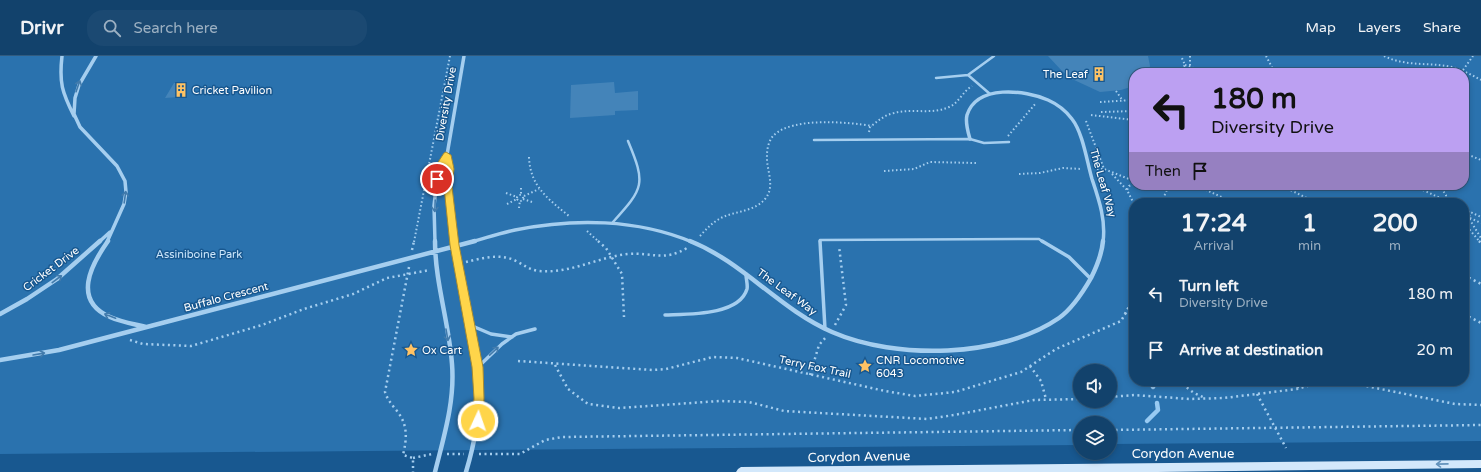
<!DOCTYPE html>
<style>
:root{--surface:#12426c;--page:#1b4972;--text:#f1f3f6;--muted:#9cb0c2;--line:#315b7f}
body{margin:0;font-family:"Varela Round",sans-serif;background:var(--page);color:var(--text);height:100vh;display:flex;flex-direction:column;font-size:15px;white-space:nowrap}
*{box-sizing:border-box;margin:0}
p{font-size:13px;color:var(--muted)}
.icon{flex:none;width:22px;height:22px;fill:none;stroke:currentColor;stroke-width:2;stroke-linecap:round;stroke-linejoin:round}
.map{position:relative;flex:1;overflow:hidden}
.side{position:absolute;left:1129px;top:142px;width:340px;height:188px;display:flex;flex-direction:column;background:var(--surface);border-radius:16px;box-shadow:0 2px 6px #0003,0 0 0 1px var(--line)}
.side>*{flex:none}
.hud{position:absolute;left:1129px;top:12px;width:340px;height:122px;border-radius:16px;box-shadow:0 2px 6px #0003,0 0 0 1px var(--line);background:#bca0f2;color:#111;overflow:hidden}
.tools{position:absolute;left:1073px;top:308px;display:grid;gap:8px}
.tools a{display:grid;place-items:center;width:44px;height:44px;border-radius:50%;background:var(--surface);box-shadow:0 2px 6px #0003,0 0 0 1px var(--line);font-size:20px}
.pin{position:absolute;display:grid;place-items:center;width:34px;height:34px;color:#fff;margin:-17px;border:2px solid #fff;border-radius:50%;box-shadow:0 1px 4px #0007}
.me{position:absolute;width:44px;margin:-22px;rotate:3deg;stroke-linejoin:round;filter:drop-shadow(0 0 3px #0008)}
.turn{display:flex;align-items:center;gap:14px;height:84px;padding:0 16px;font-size:18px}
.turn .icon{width:52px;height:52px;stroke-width:2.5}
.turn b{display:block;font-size:28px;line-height:34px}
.then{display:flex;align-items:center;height:38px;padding:0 16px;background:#0003;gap:8px;font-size:15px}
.eta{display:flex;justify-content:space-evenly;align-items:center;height:68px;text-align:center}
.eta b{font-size:24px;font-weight:800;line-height:28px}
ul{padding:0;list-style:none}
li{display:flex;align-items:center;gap:12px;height:56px;padding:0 16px}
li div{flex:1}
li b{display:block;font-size:15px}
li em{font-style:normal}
header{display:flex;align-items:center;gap:24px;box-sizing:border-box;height:56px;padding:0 20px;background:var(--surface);border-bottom:1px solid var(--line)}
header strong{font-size:19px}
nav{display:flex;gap:22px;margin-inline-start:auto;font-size:14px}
.search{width:280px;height:36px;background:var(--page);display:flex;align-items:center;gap:10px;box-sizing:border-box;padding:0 14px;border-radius:16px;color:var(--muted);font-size:15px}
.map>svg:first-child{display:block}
.green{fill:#2a72ae;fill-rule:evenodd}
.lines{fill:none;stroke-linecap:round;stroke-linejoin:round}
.stream{stroke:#98caf2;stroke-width:4.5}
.building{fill:#4484b9}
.path-far1{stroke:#a5ceef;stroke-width:2;stroke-dasharray:1.5 2.5;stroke-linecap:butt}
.path{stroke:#a5ceef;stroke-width:2.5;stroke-dasharray:2 3.5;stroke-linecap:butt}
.service-far1{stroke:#a5ceef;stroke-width:2.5}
.service{stroke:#a5ceef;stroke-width:3.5}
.minor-far1{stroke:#a5ceef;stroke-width:3.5}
.minor{stroke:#a5ceef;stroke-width:4.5}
.secondary{fill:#d3e8fb;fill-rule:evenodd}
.oneway{stroke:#427bac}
.oneway2{stroke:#6392bb}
.route{fill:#ffd54a;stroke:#a68a30}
.labels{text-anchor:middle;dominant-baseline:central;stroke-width:3;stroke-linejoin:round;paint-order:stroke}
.poi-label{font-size:11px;fill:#fff;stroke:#185890;text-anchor:start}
.street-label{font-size:11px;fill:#fff;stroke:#185890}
.park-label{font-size:11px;fill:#cce6fb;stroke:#185890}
.near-street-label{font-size:13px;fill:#fff;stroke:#185890}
</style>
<header>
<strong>Drivr</strong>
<div class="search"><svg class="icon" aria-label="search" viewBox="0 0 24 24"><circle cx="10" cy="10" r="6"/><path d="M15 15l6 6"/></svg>Search here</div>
<nav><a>Map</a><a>Layers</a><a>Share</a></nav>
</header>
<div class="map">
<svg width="1481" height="416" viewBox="0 0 1481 416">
<rect width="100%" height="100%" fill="#185890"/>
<path class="green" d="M0 0H1481V385L1110 388V367H1080V389L0 398ZM1134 17H1464V129H1134ZM1134 147H1464V325H1134ZM1080 315H1110V345H1080Z"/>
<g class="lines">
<path class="stream" d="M1153 331 1156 325
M1147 365 1158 354 1157 347"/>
</g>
<path class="building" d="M1048 0H1148L1150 10 1148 17H1134V30L1121 34 1100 36 1072 23 1062 15Z
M187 26 178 41 165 42 174 27Z
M614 26 615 37 638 35V54L615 55V59L570 62 571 29Z"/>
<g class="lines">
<path class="path-far1" d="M1190 0V17
M1266 0 1275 17
M1384 0C1406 11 1429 6 1452 11 1462 14 1472 19 1481 24
M1185 9 1208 17
M1463 14 1473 0
M1179 17 1185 9 1181 0
M1116 35 1123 45
M1100 46 1134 44
M1101 56 1134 55
M1091 59 1134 64
M1086 65 1104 113 1134 125
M869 76 870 71C878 65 884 59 894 57 912 52 932 59 949 51 959 47 963 35 972 30
M1008 80 1036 47
M1464 97 1481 104
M529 101C530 130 548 143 569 160
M1097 113H1104
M884 115 914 113 930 106 976 107
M1019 118 1040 117 1063 112 1082 113
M1112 118 1127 134
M1134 128 1129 130 1127 134 1134 148
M1186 129 1206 134 1235 147
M1280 129 1317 147
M1412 129 1451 147
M1430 129V137
M1439 129 1446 139V145
M521 132V139
M506 137 517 141
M517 142a3 3 0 1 1 6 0a3 3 0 1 1-6 0Z
M524 140 539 133
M523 143 532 146
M1163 147V143L1169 129
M507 148 517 143
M519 152 520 144
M1464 153 1481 161
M1469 155 1470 164 1481 182
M1470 162 1481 167
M1464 163 1469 173 1480 186
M587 175 599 186
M700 180C707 172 714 165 723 161 737 155 755 155 765 143 776 130 766 114 767 99 767 92 769 84 774 79 793 61 848 66 872 70
M414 186 450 0"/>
<path class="path" d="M598 185 606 192 622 218 624 261
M1479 185 1481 187
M412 194 414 185
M466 206C482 202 501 197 516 205 524 209 530 214 539 215 570 218 598 201 628 198 652 196 663 206 687 192
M409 211 385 336C387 343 392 349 397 355 408 369 407 382 403 399L413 402V416
M1464 219 1481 228
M1125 257 1134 266
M1464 258 1481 267
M835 269 846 249 839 190
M130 284 143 288 191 290 262 269 304 253 353 238 387 222 430 214
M518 305 652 314 666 313 713 301 737 302 885 335 915 340 955 336 1021 316 1056 293 1121 265 1131 247 1134 236
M555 309 568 333 588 348 619 352 720 345 749 346 784 355 927 363 954 359 1034 344 1080 343
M1030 310 1041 325 1046 343
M810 319 819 289 826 281
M1178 325 1194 337 1205 342
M1297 332 1304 325
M1257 338 1286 392
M1110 341 1134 339 1190 343 1224 342 1297 333 1318 327 1346 326 1455 348 1481 349
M1110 374 1481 369
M447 398H464
M479 398H520L545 384 562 381 1080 374
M413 402 432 398"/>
<path class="service-far1" d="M936 22 968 19
M990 38 968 19 994 0
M814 84 970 83 984 87 1009 86
M613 166C644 132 646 128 628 85
M820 186V184L1039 183 1043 186"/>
<path class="service" d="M820 185 825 273
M1042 185 1069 201 1090 222
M665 259C687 258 739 260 747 233 748 229 746 223 746 218
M470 269 491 278 512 281
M478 311 502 288 516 278 535 273"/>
<path class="minor-far1" d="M62 0C59 27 62 36 74 60
M96 0 79 29 75 42 74 58 80 71 117 110 125 125 126 136 124 148 107 186
M970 83C968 76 965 67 967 59 977 28 1025 34 1048 44 1057 48 1066 55 1072 63 1083 77 1087 106 1092 123 1099 144 1106 164 1103 186
M99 186 110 176
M435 186 434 150 438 114 446 99
M455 186 448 131 449 113 447 99 464 0
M471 186C486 182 500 177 515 174 574 162 637 163 692 186"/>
<path class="minor" d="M108 185C91 209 72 244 110 261 121 266 134 268 146 271
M435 185C435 226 449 267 452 308 455 345 444 380 435 416
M454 185C460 227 473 268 478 311 482 346 476 383 466 416
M690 185C743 206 779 253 832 276 896 304 1001 302 1059 262 1073 252 1083 236 1091 222 1097 210 1102 197 1103 185
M0 258 27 243 57 223 100 185
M0 304 59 294 475 185"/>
<path class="secondary" d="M1481 404V412L1158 416H736L738 413 741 411Z"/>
</g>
<defs><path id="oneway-shaft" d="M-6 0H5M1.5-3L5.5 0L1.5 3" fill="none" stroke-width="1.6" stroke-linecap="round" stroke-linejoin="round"/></defs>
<g class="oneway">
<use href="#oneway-shaft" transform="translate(78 30) rotate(-71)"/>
<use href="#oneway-shaft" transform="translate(125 141) rotate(-82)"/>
<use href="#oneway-shaft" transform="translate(435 150) rotate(92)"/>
<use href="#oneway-shaft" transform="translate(57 223) rotate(-37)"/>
<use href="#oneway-shaft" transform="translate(110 260) rotate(-159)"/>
<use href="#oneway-shaft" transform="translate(447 279) rotate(80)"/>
<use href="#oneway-shaft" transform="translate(494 295) rotate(-43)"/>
<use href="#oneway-shaft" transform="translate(39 298) rotate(-10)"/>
</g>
<use class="oneway2" href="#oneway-shaft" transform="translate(1442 408) rotate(179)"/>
<path class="route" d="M446 96 451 99 454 113 452 131 459 189 483 311 484 342 483 365 482 368 478 369 474 368 473 365 474 342 472 311 450 189 444 131 445 109 440 125H434C431 115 439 105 444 97Z"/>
<defs>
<symbol id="building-bare" viewBox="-9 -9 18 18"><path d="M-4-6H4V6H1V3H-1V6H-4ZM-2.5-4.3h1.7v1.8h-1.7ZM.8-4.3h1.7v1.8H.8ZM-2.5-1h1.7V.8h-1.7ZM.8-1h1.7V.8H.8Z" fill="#ffc364" stroke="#185890" stroke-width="2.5" paint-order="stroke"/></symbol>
<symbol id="sight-bare" viewBox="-9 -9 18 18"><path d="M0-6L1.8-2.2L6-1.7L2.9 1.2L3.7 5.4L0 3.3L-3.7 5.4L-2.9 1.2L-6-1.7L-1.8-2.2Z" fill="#ffc364" stroke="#185890" stroke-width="2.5" paint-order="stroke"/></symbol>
</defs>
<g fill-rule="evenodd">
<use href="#building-bare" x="1089" y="8" width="20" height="20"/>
<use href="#building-bare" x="171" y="24" width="20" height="20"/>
<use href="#sight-bare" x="401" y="284" width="20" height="20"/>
<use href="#sight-bare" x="855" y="300" width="20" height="20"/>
</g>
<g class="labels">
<g class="poi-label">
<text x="1088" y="18" text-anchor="end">The Leaf</text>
<text x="192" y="34">Cricket Pavilion</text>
<text x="422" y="294">Ox Cart</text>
<text x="876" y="304">CNR Locomotive<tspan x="876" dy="13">6043</tspan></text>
</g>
<g class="street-label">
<text transform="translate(446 48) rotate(-80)">Diversity Drive</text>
<text transform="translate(1103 127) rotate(74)">The Leaf Way</text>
<text transform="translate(51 213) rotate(-37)">Cricket Drive</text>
<text transform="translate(787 236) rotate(36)">The Leaf Way</text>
<text transform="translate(226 241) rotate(-15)">Buffalo Crescent</text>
<text transform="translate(815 311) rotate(12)">Terry Fox Trail</text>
</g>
<g class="park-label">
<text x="199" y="198">Assiniboine Park</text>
</g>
<g class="near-street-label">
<text x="1183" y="398">Corydon Avenue</text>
<text transform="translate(859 401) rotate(-1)">Corydon Avenue</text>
</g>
</g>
</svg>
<div class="tools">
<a><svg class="icon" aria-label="sound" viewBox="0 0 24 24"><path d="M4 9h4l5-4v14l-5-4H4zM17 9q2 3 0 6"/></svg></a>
<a><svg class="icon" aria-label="layers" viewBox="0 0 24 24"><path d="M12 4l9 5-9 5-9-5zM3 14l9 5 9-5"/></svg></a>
</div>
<div class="pin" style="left:437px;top:123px;background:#d93025"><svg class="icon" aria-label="arrive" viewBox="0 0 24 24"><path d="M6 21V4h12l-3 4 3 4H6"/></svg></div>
<svg class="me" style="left:478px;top:365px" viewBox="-20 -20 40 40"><circle r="17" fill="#ffd54a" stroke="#fff" stroke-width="3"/><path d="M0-11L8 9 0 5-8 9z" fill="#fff"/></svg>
<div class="hud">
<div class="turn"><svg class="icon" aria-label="left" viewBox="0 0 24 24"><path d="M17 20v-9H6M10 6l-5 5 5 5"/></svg><div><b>180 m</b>Diversity Drive</div></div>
<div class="then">Then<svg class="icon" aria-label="arrive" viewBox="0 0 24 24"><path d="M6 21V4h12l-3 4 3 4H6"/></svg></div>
</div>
<section class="side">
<div class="eta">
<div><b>17:24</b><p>Arrival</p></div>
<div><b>1</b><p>min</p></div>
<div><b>200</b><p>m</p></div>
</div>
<ul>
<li><svg class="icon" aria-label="left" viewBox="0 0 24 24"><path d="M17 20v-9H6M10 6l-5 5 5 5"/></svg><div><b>Turn left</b><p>Diversity Drive</p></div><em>180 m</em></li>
<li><svg class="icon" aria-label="arrive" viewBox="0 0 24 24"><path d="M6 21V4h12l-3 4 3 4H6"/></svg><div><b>Arrive at destination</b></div><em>20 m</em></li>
</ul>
</section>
</div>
